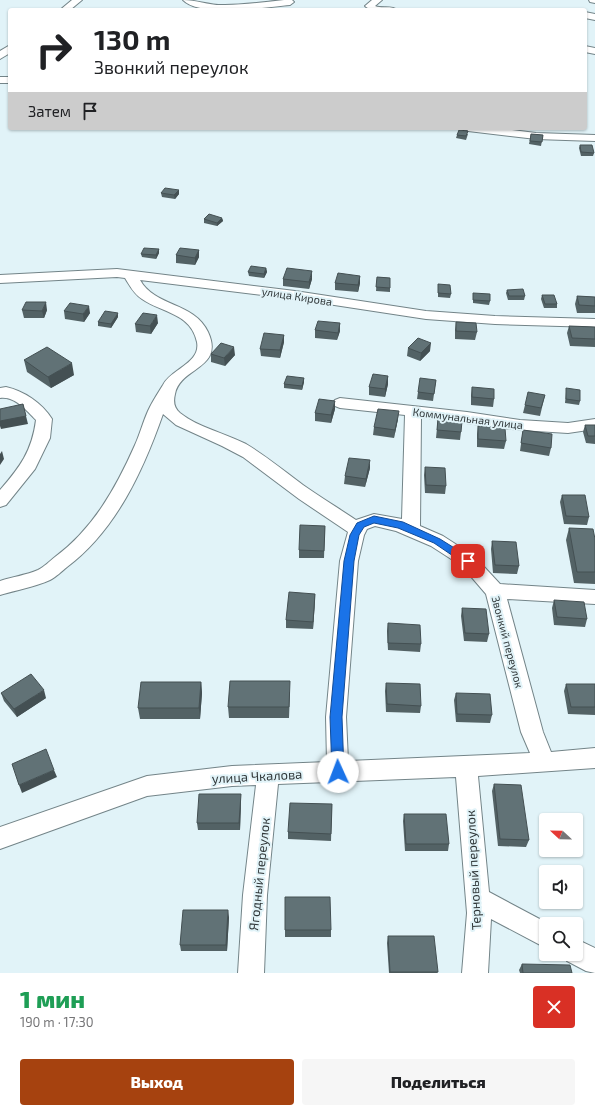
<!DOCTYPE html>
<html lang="ru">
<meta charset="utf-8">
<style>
:root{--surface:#fff;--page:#f6f6f6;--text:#202124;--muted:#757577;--accent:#a6420f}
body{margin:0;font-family:"Exo 2",sans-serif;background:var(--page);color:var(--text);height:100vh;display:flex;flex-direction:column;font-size:15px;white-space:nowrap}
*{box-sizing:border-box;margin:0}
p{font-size:13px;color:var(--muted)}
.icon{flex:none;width:22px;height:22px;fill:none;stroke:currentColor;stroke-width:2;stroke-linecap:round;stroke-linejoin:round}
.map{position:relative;height:973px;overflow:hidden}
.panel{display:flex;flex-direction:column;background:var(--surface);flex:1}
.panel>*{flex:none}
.guide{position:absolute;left:8px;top:8px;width:579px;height:122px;border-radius:4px;box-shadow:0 1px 3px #0004;background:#fff;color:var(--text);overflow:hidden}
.needle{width:26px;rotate:292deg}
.tools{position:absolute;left:539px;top:813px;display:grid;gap:8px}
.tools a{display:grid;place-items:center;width:44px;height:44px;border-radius:4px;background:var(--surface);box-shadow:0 1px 3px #0004;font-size:20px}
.pin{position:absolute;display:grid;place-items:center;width:34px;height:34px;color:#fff;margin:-17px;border-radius:8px;box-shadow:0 2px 6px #0006}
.me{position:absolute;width:44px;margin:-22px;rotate:358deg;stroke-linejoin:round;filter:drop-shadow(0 0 3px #0008)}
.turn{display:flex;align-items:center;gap:14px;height:84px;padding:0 20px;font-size:18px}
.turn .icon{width:52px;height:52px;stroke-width:2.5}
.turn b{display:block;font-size:28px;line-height:34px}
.then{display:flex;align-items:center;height:38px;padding:0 20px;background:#0003;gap:8px;font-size:15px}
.round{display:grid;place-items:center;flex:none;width:42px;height:42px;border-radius:4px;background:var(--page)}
.overview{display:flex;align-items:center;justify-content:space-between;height:68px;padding:0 20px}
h1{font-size:24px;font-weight:800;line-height:30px;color:#1e9e55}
.button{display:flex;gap:8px;margin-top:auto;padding:8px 20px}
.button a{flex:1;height:46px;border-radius:4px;background:var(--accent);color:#fff;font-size:16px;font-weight:800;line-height:46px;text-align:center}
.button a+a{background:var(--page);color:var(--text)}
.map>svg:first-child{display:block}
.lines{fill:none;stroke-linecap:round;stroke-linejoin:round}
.minor-casing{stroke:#738488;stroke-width:2}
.minor{fill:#fff;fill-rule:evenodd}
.wall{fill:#536265}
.shaded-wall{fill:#445053}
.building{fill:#617276;stroke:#445053}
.route{fill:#1a73e8;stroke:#114b97}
.labels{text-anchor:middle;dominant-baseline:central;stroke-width:4;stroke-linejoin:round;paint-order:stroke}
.street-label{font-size:11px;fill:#31383a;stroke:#e1f3f8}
.near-street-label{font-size:13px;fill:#31383a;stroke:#e1f3f8}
</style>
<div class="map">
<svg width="595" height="973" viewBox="0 0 595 973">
<rect width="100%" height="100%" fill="#e1f3f8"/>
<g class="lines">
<defs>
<path id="minor" d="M72 0H82L70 10H60Z
M183 0C197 0 210 6 225 5 245 5 264 2 284 0H292L294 2 290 5C265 7 201 18 183 0Z
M372 0H382L375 6C382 9 392 5 397 10 388 10 372 13 365 6Z
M589 0H595V3L590 2Z
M585 12 595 14V20L585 18Z
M10 45V53L0 59V51Z
M585 46 595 48V54L585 52Z
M0 77H10V83H0Z
M463 128H496L536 133 595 135V141L536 139 468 131Z
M117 269 295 291 426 311 495 316 595 319V327L495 324 426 319 295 299 140 280C155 307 194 302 208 332 225 369 180 367 175 394 173 402 174 408 180 413 199 428 225 433 246 444 266 456 284 471 303 485 320 497 338 508 356 520L374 514 402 519 405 415 340 408 335 406 332 403 335 400 340 398 467 412 520 420 568 423 595 419V429L568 433 520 430 421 417 420 526 443 536 474 556 500 584 595 590V604L507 599 543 732 551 752 595 748V768L478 776 489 892 549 924H546V948L491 919 488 973H462L467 913 456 777 278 784 267 895 264 973H238L243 895 256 785 232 786 147 796 0 849V827L147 776 232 766 327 762 326 717 340 561 348 532 299 499 243 457 222 446 176 425 163 414C143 471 116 530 67 567 62 571 56 577 50 580 35 587 16 590 0 595V581C12 577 27 575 38 570 44 567 50 561 55 557 93 529 116 488 135 445 140 434 143 422 148 411 152 402 158 393 163 385 171 369 201 363 197 342 191 313 162 313 142 299 134 294 130 286 125 278L117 277 0 283V275ZM375 526 396 531 431 546 462 566 486 594 521 732 530 753 348 761 346 717 358 561 364 535 367 529Z
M6 387C24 391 42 403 52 419L50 438 35 469 6 505 0 507V490C20 467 32 451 36 420 26 410 15 396 0 398V388Z
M576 939 595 948V973L586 971 567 961 564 954H576Z"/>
</defs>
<use href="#minor" class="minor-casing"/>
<use href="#minor" class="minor"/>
</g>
<path class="wall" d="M468 134 466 140 456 138 457 135Z
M531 134 543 135 541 146 529 144Z
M580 145 594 153 593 156H581L579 148Z
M161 193 179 194 175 199 162 197Z
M222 218 223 221 217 226 204 223V219Z
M159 249V253L156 259 142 257 141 254Z
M199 250V257L195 265 176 263V255Z
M266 268 267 272 264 278 249 276 248 272Z
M360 276V283L358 292 335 290V283Z
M377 277 390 278V292L376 291Z
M283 279H312L309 289 283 286Z
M438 284 451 294 450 298 438 297Z
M507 290 525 296 524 300H508L506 293Z
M473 293 490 301 489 305 473 303Z
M542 295 557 304V308H544L541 299Z
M577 296 595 297V313H577L575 304Z
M22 310H47L44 318H24Z
M64 311 90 313 84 322 65 319Z
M118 317 111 328 98 326V322Z
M456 322 477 332 475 340 455 339V330Z
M158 323 151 334 136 332 135 324Z
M340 323V331L337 340 315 338V330Z
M569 326 595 327V347L570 346 567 333Z
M284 335V342L280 358 261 356 260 349Z
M408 348 430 351 420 361 407 356Z
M211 354 235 355 225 366 211 362Z
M24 360 74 375 51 388 27 372Z
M388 376V384L385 397 369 395V387Z
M304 378V382L302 390 284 388V384Z
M436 380 433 401 417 399 418 392Z
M472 387 494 399 493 407 471 405V395Z
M566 388 580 401 579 405 565 403 566 392Z
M545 395 540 416 523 413 525 405Z
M335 409 331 423 315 421V413Z
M438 418 461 432 460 440 436 438Z
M398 419 394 438 373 435 374 427Z
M585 425H595V444L586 443 583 432Z
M478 426 506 441 504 449 477 447V434Z
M523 430 551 448 549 456 520 451Z
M425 467 446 486 445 494 425 493 424 475Z
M370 468 365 487 344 484 345 476Z
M562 495 589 517 587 525 564 524 560 502Z
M325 526 324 558H299V550Z
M569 528 595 539V584L574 583 566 540Z
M492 541 519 566 517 574 493 573 491 549Z
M315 594 313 629 286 628V620Z
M554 600 587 619 585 627 554 625 552 608Z
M462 608 489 634 487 642 464 641 461 616Z
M388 623 421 644 420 652 388 650 387 631Z
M201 682 202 693 200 719H140L138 708Z
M386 683 421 706 420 713 386 712 385 691Z
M566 684H595V715L568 714 564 691Z
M290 692 289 718H229L228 707Z
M1 693 46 698 17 717 4 701Z
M456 693 492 715 490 723 456 722 454 700Z
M494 784 529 840 526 847 498 846 492 791Z
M241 801 240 830H198L197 823Z
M332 804 331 841 288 839V832Z
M404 814 449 844 448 851H405L403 821Z
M285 897 331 930V937H285Z
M229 917 227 951H181L180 945Z
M388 936 438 972 437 973H389L387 943Z
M522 964 572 973H520L519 970Z"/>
<path class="shaded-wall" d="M179 190V194L175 199 174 195Z
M222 218 223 221 217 226V223Z
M159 249V253L156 259V255Z
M199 250V257L195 265V258Z
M266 268 267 272 264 278V274Z
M312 271V279L309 289V282Z
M360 276V283L358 292V285Z
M46 302 47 310 44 318 42 311Z
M89 306 90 313 84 322 83 314Z
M118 313V317L111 328V324Z
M157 315 158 323 151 334 150 326Z
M340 323V331L337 340 338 333Z
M284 335V342L280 358V350Z
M431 343 430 351 420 361 421 353Z
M234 347 235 355 225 366 224 358Z
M72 363 74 375 51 388 48 377Z
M388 376V384L385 397V389Z
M304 378V382L302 390V386Z
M335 401V409L331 423V415Z
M23 404 28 424 1 429 0 426V421Z
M399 411 398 419 394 438 395 430Z
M2 451 4 459 0 465V454Z
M370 460V468L365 487 366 479Z
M315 594V602L313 629V622Z
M201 682 202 693 200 719 199 708Z
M44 690 46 698 17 717 14 709Z
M54 770 57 777 22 793 19 785Z
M241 794V801L240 830 239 823Z
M228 910 229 917 227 951 226 945Z"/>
<path class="building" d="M459 130 468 131 466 136 457 135Z
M531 134 543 135 542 142 530 141Z
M580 145H592L594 153 581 152Z
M165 188 179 190 174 195 161 193Z
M209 214 222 218 217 223 204 219Z
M144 248 159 249 156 255 141 254Z
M180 248 199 250 195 258 176 255Z
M251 266 266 268 264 274 248 272Z
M287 268 312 271 309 282 283 279Z
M338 273 360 276 358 285 335 283Z
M377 277 390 278V288L376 287Z
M438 284 450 285 451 294 438 293Z
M523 289 525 296H509L507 290Z
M473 293 490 294V301L473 300Z
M542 295H554L557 304H545Z
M577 296 595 297V306L579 305Z
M26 302H46L42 311 22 310Z
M70 303 89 306 83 314 64 311Z
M105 311 118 313 111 324 98 322Z
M143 313 157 315 150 326 135 324Z
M318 321 340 323 338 333 315 330Z
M456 322 476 323 477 332 456 331Z
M569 326 595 327V339L572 338Z
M264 333 284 335 280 350 260 349Z
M418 338 431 343 421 353 408 348Z
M221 343 234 347 224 358 211 354Z
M47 347 72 363 48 377 24 360Z
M373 374 388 376 385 389 369 387Z
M287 376 304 378 302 386 284 384Z
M420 378 436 380 434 394 418 392Z
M472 387 494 389V399L472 397Z
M566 388 580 390V401L566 399Z
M528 392 545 395 541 408 525 405Z
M319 399 335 401 331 415 315 413Z
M23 404 26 416 0 421V409Z
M378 409 399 411 395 430 374 427Z
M438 418 462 421 461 432 437 430Z
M585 425H595V436H588Z
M478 426 505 428 506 441 478 439Z
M523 430 552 434 551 448 521 443Z
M349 458 370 460 366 479 345 476Z
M425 467 445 468 446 486 426 485Z
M562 495H585L589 517 566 516Z
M300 525 325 526 324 551 299 550Z
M569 528 593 529 595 539V572H577Z
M492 541 516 542 519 566 495 565Z
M289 592 315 594 313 622 286 620Z
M554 600 584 602 587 619 557 617Z
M462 608 486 609 489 634 465 633Z
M388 623 420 625 421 644 388 643Z
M31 674 44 690 14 709 1 693Z
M230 681H290L289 707H228Z
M141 682H201L199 708H138Z
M386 683 420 684 421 706 387 704Z
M566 684H595V707H571Z
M456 693 490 694 492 715 457 714Z
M46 749 54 770 19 785 12 764Z
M494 784 521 785 529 840 500 839Z
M199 794H241L239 823H197Z
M290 803 332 804 331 834 288 832Z
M404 814H446L449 844H406Z
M285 897H330L331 930H285Z
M183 910H228L226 945H180Z
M388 936H434L438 972H390Z
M522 964 570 965 572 973H523Z"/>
<path class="route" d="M374 516 403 522 440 539 472 559 473 561 472 564H465L434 543 398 528 374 523 364 527 359 535 354 561 342 717 344 772 342 776 338 777 334 776 332 772 330 717 344 561 350 535 357 523Z"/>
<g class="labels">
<g class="street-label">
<text transform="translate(297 296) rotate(9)">улица Кирова</text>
<text transform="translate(468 418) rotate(7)">Коммунальная улица</text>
<text transform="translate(508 642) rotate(75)">Звонкий переулок</text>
</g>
<g class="near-street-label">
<text transform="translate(257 776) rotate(-3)">улица Чкалова</text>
<text transform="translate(473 870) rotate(-93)">Терновый переулок</text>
<text transform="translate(259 874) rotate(-84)">Ягодный переулок</text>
</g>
</g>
</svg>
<div class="tools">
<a><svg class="needle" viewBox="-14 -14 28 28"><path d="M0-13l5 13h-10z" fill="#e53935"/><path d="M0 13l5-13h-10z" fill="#757577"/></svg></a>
<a><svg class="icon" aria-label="sound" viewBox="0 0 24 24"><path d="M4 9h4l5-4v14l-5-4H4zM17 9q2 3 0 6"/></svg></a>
<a><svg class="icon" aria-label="search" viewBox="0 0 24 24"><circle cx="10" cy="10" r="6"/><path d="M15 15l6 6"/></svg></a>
</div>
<div class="pin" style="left:468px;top:561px;background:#d93025"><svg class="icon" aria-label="arrive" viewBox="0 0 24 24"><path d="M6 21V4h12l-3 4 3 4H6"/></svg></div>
<svg class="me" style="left:338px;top:772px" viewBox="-20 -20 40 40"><circle r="19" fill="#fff"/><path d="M0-13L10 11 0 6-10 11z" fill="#1a73e8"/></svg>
<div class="guide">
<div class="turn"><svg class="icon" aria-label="right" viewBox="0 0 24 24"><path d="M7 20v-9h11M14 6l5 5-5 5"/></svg><div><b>130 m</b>Звонкий переулок</div></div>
<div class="then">Затем<svg class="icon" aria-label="arrive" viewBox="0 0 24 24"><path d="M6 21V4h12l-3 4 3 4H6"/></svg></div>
</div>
</div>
<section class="panel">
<div class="overview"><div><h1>1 мин</h1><p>190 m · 17:30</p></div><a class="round" style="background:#d93025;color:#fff"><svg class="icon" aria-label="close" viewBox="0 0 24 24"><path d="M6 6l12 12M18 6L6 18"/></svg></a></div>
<div class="button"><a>Выход</a><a>Поделиться</a></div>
</section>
